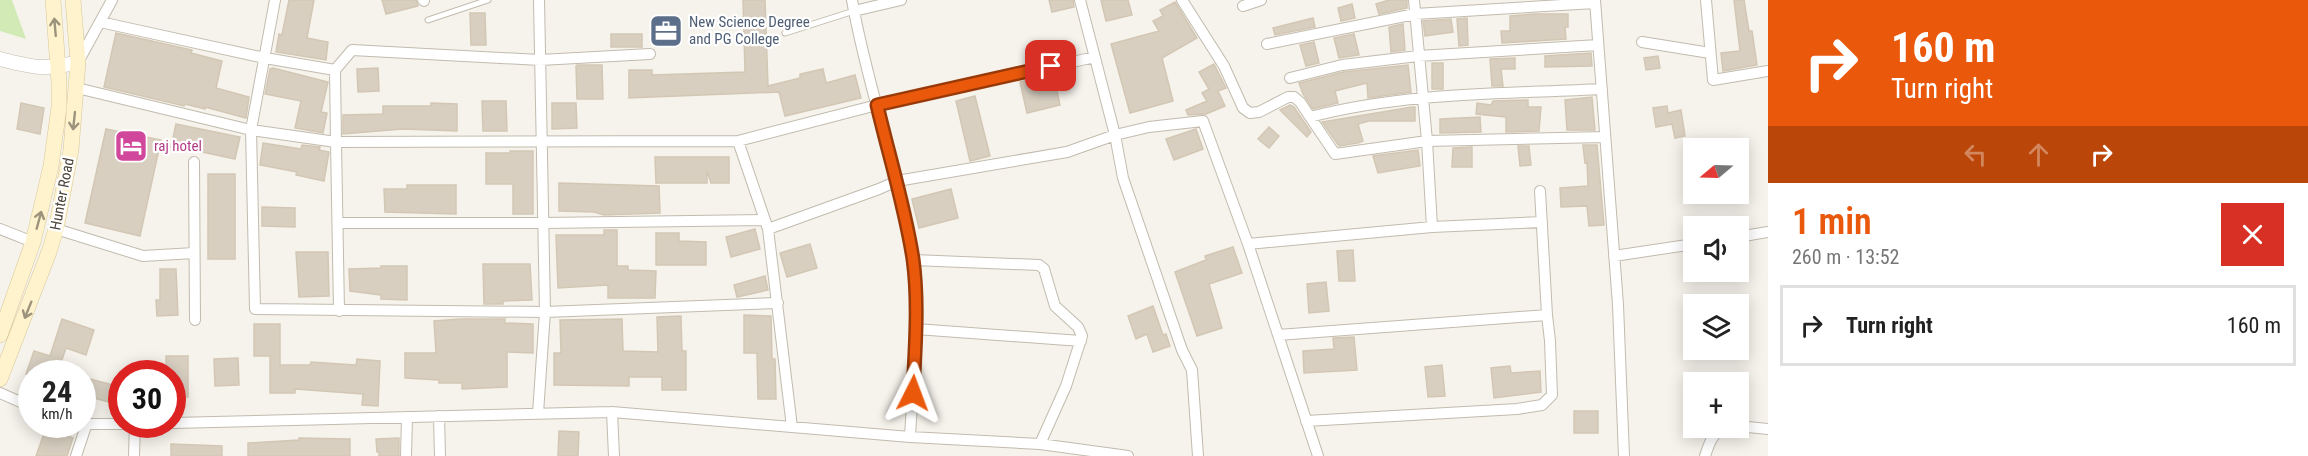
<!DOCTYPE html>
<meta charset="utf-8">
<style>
:root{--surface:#fff;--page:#f6f6f6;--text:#222;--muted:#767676;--line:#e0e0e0;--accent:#ea580c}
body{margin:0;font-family:"Roboto Condensed",sans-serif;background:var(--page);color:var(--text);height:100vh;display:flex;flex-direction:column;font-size:22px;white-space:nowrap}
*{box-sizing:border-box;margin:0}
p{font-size:20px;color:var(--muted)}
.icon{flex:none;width:33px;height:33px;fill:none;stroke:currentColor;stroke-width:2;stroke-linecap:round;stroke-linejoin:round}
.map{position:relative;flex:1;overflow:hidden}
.panel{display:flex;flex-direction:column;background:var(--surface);width:540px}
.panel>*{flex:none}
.banner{background:#ea580c;color:#fff;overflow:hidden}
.needle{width:39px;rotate:251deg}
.controls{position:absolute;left:1683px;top:138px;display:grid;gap:12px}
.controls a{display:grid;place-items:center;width:66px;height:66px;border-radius:0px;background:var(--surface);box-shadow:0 3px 15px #0003;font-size:30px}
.speed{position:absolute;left:18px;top:360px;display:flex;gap:12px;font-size:30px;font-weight:700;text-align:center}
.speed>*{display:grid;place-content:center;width:78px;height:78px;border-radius:50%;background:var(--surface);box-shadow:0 3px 15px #0003;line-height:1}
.speed small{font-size:15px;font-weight:400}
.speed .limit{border:9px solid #d22;background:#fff;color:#111}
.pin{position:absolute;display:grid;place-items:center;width:51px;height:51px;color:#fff;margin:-26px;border-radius:12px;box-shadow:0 3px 9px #0006}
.me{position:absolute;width:66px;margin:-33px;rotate:3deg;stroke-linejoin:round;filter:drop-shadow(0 0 4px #0008)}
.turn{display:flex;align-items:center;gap:21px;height:126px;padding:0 24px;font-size:27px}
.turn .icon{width:78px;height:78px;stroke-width:2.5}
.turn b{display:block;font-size:42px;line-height:51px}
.lanes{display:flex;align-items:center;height:57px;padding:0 24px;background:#0003;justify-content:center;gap:30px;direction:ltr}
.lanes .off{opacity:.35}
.round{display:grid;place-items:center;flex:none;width:63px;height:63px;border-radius:0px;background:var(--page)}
.overview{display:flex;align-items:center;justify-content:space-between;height:102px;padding:0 24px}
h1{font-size:36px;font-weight:600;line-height:45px;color:var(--accent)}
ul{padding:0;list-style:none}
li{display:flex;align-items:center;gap:18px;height:81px;margin:0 12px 9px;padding:0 12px;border:3px solid var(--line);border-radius:0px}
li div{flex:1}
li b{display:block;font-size:22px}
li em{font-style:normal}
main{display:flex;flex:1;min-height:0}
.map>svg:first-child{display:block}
.green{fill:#d2eab5}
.building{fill:#d8cfc1;stroke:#d3c7b4;stroke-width:1.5}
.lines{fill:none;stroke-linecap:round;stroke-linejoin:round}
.service-casing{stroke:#c2bbae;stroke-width:7}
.minor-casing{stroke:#c2bbae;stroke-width:12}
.tertiary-casing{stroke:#c2bbae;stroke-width:15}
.secondary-casing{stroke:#d6c79b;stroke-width:16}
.service{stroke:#fff;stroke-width:5}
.minor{stroke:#fff;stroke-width:10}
.tertiary{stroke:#fff;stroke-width:14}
.secondary{stroke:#fff3cd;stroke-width:15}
.oneway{stroke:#9c937c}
.route-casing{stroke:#983908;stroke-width:15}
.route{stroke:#ea580c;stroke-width:10}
.labels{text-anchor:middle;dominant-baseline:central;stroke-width:4.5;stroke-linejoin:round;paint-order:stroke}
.service-label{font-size:15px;fill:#4e5e75;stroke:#fff;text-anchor:start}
.hotel-label{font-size:15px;fill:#b23c85;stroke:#fff;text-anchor:start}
.street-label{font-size:15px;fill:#4b4439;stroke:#fff}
</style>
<main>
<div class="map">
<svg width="1768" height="456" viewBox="0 0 1768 456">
<rect width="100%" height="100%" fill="#f6f3ec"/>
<path class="green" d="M0 0H12L26 39 0 31Z"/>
<path class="building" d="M289 0H314L307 38 328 42 326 60 276 52 279 34 282 35Z
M382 0H416L418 6 386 14Z
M743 0H765L768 86 800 78V74L823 69 826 83 855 75 861 98 785 116 779 92 629 98V70H652V75L745 72Z
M1049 0H1073L1074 7 1052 12Z
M1101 0H1128L1132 15 1106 21Z
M1389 0H1407V8L1379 14 1376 4Z
M1734 0H1744L1749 31H1752L1757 65 1723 71 1721 53 1740 51Z
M1175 2 1197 38 1162 58 1173 101 1130 113 1111 44 1159 31 1153 21 1163 16 1160 10Z
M1352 4 1355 18 1341 21 1338 8Z
M470 13H485L486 45H471Z
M1534 14H1568V27H1565L1566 39 1502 43 1501 31H1510V16Z
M1313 18 1315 27 1275 35 1273 28Z
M1467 18 1468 45 1459 46 1457 19Z
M1451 19 1453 32 1425 36 1423 21Z
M1403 24 1405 50 1391 52 1389 27Z
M116 33 192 50 191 53 222 61 216 88 249 97 246 118 205 107V109L185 104 184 106 104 87Z
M611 34H642V47H611Z
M1354 34 1359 55 1339 58 1334 38Z
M1314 42 1319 63 1306 66 1300 45Z
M1591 53 1592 66 1545 67V56Z
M1658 56 1660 68 1646 70 1644 58Z
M1515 58V69H1501L1503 86H1492L1490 59Z
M1432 63H1443V89H1432Z
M1214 64 1226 88 1218 91 1225 106 1206 114 1188 115 1186 110 1207 101 1202 93 1209 89 1199 72Z
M577 65H602L603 99H577L576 66Z
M1408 65 1411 92 1368 98 1367 83 1335 91 1338 103 1313 109 1303 94 1299 83 1343 72Z
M273 68 328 82 321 112 327 113 323 133 295 128 301 101 265 94 270 69Z
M378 68 379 91 358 92 357 69Z
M1053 74 1060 105 1027 113 1020 82Z
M975 96 990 156 970 161 956 101Z
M1592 97 1595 130H1567L1565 100Z
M1528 100V107H1541L1539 131 1506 132V117L1476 114 1477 103 1491 105 1493 101Z
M482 101H506L507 131H483Z
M21 103 44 108 40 134 17 129Z
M431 103 457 104V131L403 129 343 134V115L383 114V106H431Z
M552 103H576L577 128 552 129Z
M1290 105 1294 107 1311 132 1307 137 1280 110Z
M1667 106 1668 113 1681 110 1685 136 1675 138 1672 124 1656 127 1653 108Z
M1412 107H1415V121H1369L1358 124 1363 141 1358 143 1339 146 1322 122Z
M1480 117 1481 132 1440 133V119Z
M176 124 240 137 235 159 193 150 171 147Z
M1269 127 1279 136 1269 148 1258 139Z
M106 129 161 140 140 236 85 223Z
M1196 129 1203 149 1174 160 1166 139Z
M263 143 301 149 302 145 320 147 319 150 329 152 324 181 296 175 297 172 260 165Z
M1583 145H1597L1604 225 1589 226 1587 206 1561 207 1560 188 1588 186 1587 162 1585 163Z
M1518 146H1529L1531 165 1520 166Z
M1472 147V167H1452L1453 148Z
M1418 150 1420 166 1378 173 1373 156Z
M510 151H533V214H513V184H486V153H510Z
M655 157H729V183H711L707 171V183H656Z
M208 174H235V259H208Z
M559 183 659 186 660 213 604 215 594 212 559 211Z
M407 185H456V214L385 212 384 189H407Z
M951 189 958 218 919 228 912 199Z
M262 207 295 208V227L262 226Z
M755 229 760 249 731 257 726 237Z
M604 230H617V266H628V270L656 271 655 298H608V285L558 288 556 235H604Z
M656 233H679V241L706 242V265H656Z
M810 244 817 268 787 277 780 253Z
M1233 247 1242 273 1209 284 1222 328 1197 336 1175 272 1206 260 1205 256Z
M1353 250 1355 281H1339L1337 251Z
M296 252H328L329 296 299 297Z
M483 264H530L532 300 503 301V304H484Z
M381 266H407V300L381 299V295L350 291 349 269 381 268Z
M160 269H176L178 315 157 316 156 300H160Z
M765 276 768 290 737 297 734 285Z
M1326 282 1329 311 1309 313 1307 284Z
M1153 306 1163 335 1166 334 1170 346 1153 352 1147 334 1136 339 1128 316Z
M744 315 771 316 772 359H775L776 399H758L757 353H744Z
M681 316 682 351H686V390H662V377H629V386L554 385V353H561L560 320 622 319 623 351 658 352 657 317Z
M62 319 94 330 86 355 66 348 57 374H26L34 351 50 356Z
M460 319H505V323L533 324V353L507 352V387L462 389V383H439V380L405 378V353H436L434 321Z
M254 324H280V365H310L311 362 356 365 357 359 380 361 378 406 362 405 363 394 295 389V393H270V356H254Z
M1354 337 1357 370 1304 373 1303 351 1334 349 1333 338Z
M166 356H188V397H172V374H166Z
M238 358 239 385 215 386 214 359Z
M1442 365 1445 396 1428 397 1425 367Z
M1510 366 1511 373 1540 371 1541 392 1494 398 1491 368Z
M82 377 113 385 109 402 82 395Z
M1574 411H1598V433H1574Z
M46 428 73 438 67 456H36Z
M559 431 579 432 578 456H558Z
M299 438 350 439V456H248V443L299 440Z
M399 438V456H379V452H377L376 439Z
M171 444 222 446V456H171Z"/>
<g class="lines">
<defs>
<path id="service" d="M428 20 488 0
M785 33 854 11"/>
<path id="minor" d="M275 0 251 130 255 309 545 312 778 303
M423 0 424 1
M852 0C867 87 899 171 913 258 921 317 913 378 910 437
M1080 0 1115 135 1123 178 1182 350 1192 370 1198 456
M1182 0 1224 66 1243 108 1250 113 1259 112 1288 97H1294L1300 102 1335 154 1427 141 1605 137
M1414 0 1427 141 1432 227
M1595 0 1618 305 1624 456
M1706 0 1713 80 1768 71
M1243 6 1261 0
M854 11 901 0
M1642 42 1710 53
M1267 44 1415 14 1595 3
M78 62 112 0
M335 70 352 50 540 60 650 54
M1290 78 1342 65 1418 56 1598 45
M77 88 251 130 336 142 335 70 265 58 100 22
M1310 117C1405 92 1504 94 1602 89
M738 141 768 229 792 427
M194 162 195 320
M338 223H543L765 220
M0 229 33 242
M56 229 143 256 194 253
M768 229 879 189 897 181 1067 152 1115 135 1149 127 1203 121 1248 244
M1738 237 1768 232
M1614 256 1694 244
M913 260 1039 265 1044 269 1055 306 1078 327 1082 336 1066 386 1040 444
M339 311 336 142 738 141 877 105 1095 57
M916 329 1081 341
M1278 335 1547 315 1540 191
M0 393 32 407
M612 412 614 456
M538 413 545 312 539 0
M439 416 440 456
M1306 421 1517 409 1542 405 1552 395 1550 341 1547 315
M172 423 612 412 910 437 1040 444 1128 456
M82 424H122
M1738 426 1768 429
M76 456 86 426
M134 456 135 424
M406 456 407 417
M1318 456 1248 244 1432 227 1542 222
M1705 456C1709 444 1712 434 1723 428"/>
<path id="tertiary" d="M0 59C32 67 45 71 78 62"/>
<path id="secondary" d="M0 335 33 242 51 166 59 107V82L53 0
M0 379 49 252 56 229 71 150 78 62 73 0"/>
</defs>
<use href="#service" class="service-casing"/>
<use href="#minor" class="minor-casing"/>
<use href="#tertiary" class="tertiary-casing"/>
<use href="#secondary" class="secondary-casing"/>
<use href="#service" class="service"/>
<use href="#minor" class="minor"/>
<use href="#tertiary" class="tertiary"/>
<use href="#secondary" class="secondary"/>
</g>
<defs><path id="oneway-shaft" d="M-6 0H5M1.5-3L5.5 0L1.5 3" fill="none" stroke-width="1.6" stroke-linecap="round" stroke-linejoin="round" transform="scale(1.5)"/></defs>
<g class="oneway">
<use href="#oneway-shaft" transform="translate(55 27) rotate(-95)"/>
<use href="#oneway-shaft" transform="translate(74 121) rotate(96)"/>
<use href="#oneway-shaft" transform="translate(39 220) rotate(-75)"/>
<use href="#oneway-shaft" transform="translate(28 310) rotate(112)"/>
</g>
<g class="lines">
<defs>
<path id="route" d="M913 393C915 349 919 303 913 259 905 207 889 156 877 105L1051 66"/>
</defs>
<use href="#route" class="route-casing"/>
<use href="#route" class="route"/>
</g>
<defs>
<symbol id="office-square" viewBox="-11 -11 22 22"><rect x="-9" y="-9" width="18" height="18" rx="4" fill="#5c6f8a" stroke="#fff"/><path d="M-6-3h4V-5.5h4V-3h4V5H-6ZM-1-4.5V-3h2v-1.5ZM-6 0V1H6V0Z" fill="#fff"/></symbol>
<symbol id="hotel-square" viewBox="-11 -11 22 22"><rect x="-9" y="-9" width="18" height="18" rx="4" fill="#d1479c" stroke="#fff"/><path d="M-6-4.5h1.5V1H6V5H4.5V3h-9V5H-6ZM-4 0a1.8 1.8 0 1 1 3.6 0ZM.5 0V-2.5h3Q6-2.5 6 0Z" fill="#fff"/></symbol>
</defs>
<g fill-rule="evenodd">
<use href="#office-square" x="647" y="12" width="38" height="38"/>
<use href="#hotel-square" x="112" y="127" width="38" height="38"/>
</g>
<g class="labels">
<g class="service-label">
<text x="689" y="22">New Science Degree<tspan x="689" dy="17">and PG College</tspan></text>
</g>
<g class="hotel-label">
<text x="154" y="146">raj hotel</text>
</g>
<g class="street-label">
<text transform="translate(62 194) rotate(-79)">Hunter Road</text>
</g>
</g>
</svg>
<div class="controls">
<a><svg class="needle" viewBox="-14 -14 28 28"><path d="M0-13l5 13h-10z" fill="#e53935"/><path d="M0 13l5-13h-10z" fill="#767676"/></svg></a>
<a><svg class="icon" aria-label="sound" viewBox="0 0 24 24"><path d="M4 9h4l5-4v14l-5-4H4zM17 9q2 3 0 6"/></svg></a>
<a><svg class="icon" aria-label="layers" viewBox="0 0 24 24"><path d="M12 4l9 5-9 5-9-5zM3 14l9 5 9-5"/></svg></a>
<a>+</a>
</div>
<div class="speed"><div>24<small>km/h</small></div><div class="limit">30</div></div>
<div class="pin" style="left:1051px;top:66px;background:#d93025"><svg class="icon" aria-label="arrive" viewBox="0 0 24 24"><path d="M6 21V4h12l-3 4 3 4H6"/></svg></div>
<svg class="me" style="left:913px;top:393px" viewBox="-20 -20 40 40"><path d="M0-17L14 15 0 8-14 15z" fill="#ea580c" stroke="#fff" stroke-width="4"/></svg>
</div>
<section class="panel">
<div class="banner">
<div class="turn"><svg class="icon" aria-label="right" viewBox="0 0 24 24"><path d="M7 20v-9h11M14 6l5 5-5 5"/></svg><div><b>160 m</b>Turn right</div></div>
<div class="lanes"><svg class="icon off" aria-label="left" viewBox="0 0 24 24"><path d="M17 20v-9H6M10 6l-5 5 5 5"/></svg><svg class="icon off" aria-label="ahead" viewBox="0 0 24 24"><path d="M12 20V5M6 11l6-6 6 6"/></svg><svg class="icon" aria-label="right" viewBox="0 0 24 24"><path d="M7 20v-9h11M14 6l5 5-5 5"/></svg></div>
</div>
<div class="overview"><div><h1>1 min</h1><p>260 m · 13:52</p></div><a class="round" style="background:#d93025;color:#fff"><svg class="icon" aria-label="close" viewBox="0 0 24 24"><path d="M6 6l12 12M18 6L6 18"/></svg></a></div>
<ul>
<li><svg class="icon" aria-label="right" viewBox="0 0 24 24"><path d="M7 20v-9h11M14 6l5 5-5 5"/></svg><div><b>Turn right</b></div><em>160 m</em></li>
</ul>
</section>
</main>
